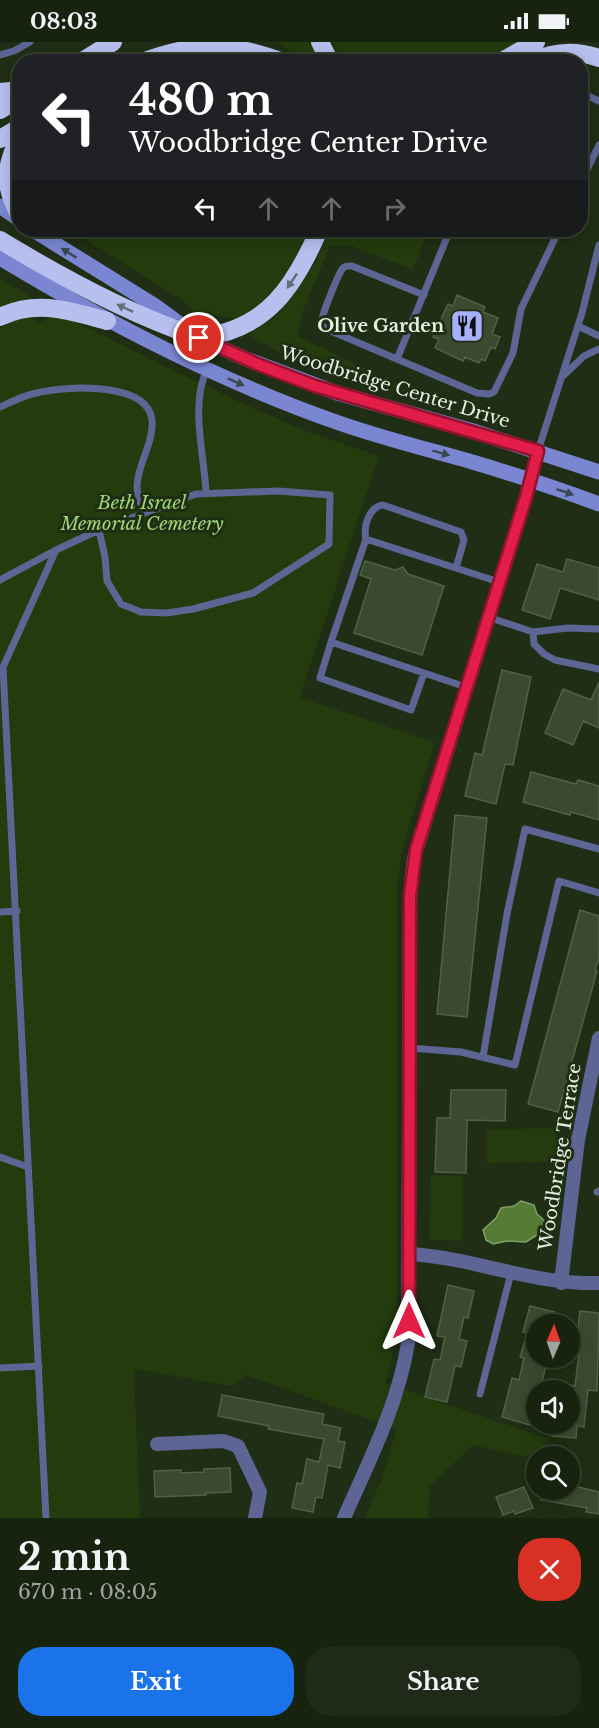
<!DOCTYPE html>
<meta charset="utf-8">
<style>
:root{--surface:#17220f;--page:#202a18;--text:#f1f3f6;--muted:#9ea49e;--line:#363f2f;--accent:#1a73e8}
body{margin:0;font-family:"Libre Baskerville",serif;background:var(--page);color:var(--text);height:100vh;display:flex;flex-direction:column;font-size:22px;white-space:nowrap}
*{box-sizing:border-box;margin:0}
p{font-size:20px;color:var(--muted)}
.icon{flex:none;width:33px;height:33px;fill:none;stroke:currentColor;stroke-width:2;stroke-linecap:round;stroke-linejoin:round}
.map{position:relative;height:1476px;overflow:hidden}
.panel{display:flex;flex-direction:column;background:var(--surface);flex:1}
.panel>*{flex:none}
.top-card{position:absolute;left:12px;top:12px;width:576px;height:183px;border-radius:24px;box-shadow:0 3px 15px #0003,0 0 0 2px var(--line);background:#202124;color:#fff;overflow:hidden}
.needle{width:39px;rotate:2deg}
.buttons{position:absolute;left:526px;top:1272px;display:grid;gap:12px}
.buttons a{display:grid;place-items:center;width:54px;height:54px;border-radius:50%;background:var(--surface);box-shadow:0 3px 15px #0003,0 0 0 2px var(--line);font-size:30px}
.pin{position:absolute;display:grid;place-items:center;width:51px;height:51px;color:#fff;margin:-26px;border:3px solid #fff;border-radius:50%;box-shadow:0 2px 6px #0007}
.me{position:absolute;width:66px;margin:-33px;rotate:0deg;stroke-linejoin:round;filter:drop-shadow(0 0 4px #0008)}
.turn{display:flex;align-items:center;gap:21px;height:126px;padding:0 18px;font-size:27px}
.turn .icon{width:78px;height:78px;stroke-width:2.5}
.turn b{display:block;font-size:42px;line-height:51px}
.lanes{display:flex;align-items:center;height:57px;padding:0 18px;background:#0003;justify-content:center;gap:30px;direction:ltr}
.lanes .off{opacity:.35}
.round{display:grid;place-items:center;flex:none;width:63px;height:63px;border-radius:24px;background:var(--page)}
.head{display:flex;align-items:center;justify-content:space-between;height:102px;padding:0 18px}
h1{font-size:36px;font-weight:700;line-height:45px}
.action{display:flex;gap:12px;margin-top:auto;padding:12px 18px}
.action a{flex:1;height:69px;border-radius:24px;background:var(--accent);color:#fff;font-size:24px;font-weight:700;line-height:69px;text-align:center}
.action a+a{background:var(--page);color:var(--text)}
.status{display:flex;justify-content:space-between;align-items:center;height:42px;padding:0 30px;background:var(--surface);direction:ltr}
.status svg{height:16px;fill:currentColor}
.map>svg:first-child{display:block}
.green{fill:#233b0d}
.water{fill:#557b34;stroke:#809e68;stroke-width:1.5}
.building{fill:#3a4a2f;stroke:#516145;stroke-width:1.5}
.lines{fill:none;stroke-linecap:round;stroke-linejoin:round}
.lane{stroke:#5d6595;stroke-width:7}
.street{stroke:#5d6595;stroke-width:14}
.secondary{stroke:#7a86d2;stroke-width:15}
.highway{stroke:#b6bfee;stroke-width:18}
.oneway{fill:#3a484d}
.oneway2{fill:#636f76}
.route-casing{stroke:#92132f;stroke-width:15}
.route{stroke:#e11d48;stroke-width:10}
.labels{text-anchor:middle;dominant-baseline:central;stroke-width:6;stroke-linejoin:round;paint-order:stroke}
.poi-label{font-size:18px;font-weight:bold;fill:#e6f0e0;stroke:#1f2e14;text-anchor:end}
.street-label{font-size:18px;fill:#e6f0e0;stroke:#1f2e14}
.park-label{font-size:18px;font-style:italic;fill:#a0d776;stroke:#1f2e14}
</style>
<div class="status"><b>08:03</b><svg viewBox="0 0 49 12"><path d="M0 12V9h3v3zM5 12V6h3v6zM10 12V3h3v9zM15 12V0h3v12zM26 1h20v11H26zM47 4h2v5h-2z"/></svg></div>
<div class="map">
<svg width="599" height="1476" viewBox="0 0 599 1476">
<rect width="100%" height="100%" fill="#1f2e14"/>
<path class="green" d="M278 0H309L322 19H305Z
M332 0H519L485 20 343 19Z
M70 188H312L279 247 239 278 191 268 184 259Z
M331 188H428L413 228 350 203 330 204 302 271 298 294 435 361 342 337 299 321 248 293 275 275 315 221Z
M0 236 34 257 0 267Z
M26 273 38 282 50 274 73 279 233 357 306 389 379 414 300 655 435 701 403 804 397 842V1269L392 1315 385 1341 549 1397 531 1416 473 1403 430 1444 428 1476H365L381 1438 397 1387 246 1333 233 1344 134 1327 140 1476H0V286Z
M556 1086V1120L487 1121V1087Z
M431 1133 463 1134 462 1199 429 1198Z"/>
<path class="water" d="M521 1159 534 1163 537 1172 545 1179V1188L526 1200 507 1199 493 1202 486 1198 483 1188 496 1176 501 1166 514 1164Z"/>
<path class="building" d="M457 253 485 265 483 270 498 276 492 292 500 295 495 307 491 305 485 319 481 317 479 321 465 315 463 319 435 306 439 297 433 295 448 262 453 264Z
M567 517 599 526V558L560 546 550 577 522 568 537 522 563 530Z
M365 519 395 528 403 525 408 532 444 544 422 613 354 591 371 537 360 533Z
M502 628 531 635 513 723 505 722 496 762 465 754 475 711 482 713Z
M599 640V686L583 679 573 703 545 691 563 647 591 658Z
M531 730 576 742 578 738 599 744V778L571 770 570 773 523 760Z
M455 773 487 776 467 975 437 972Z
M580 868 599 874V915L595 929H597L558 1070 528 1062Z
M451 1048H506L505 1079 467 1078 466 1131 435 1130 437 1076H450Z
M448 1243 474 1249 468 1276 464 1275 459 1297 467 1299 461 1325 455 1324 447 1360 425 1355 434 1317 440 1318 445 1295 437 1294Z
M530 1264 555 1270 551 1282H537V1316H548L540 1347 535 1346 529 1368 534 1369 530 1383 502 1375 512 1336 519 1338 524 1316 520 1315 527 1291 523 1290Z
M580 1269 599 1271 597 1349 588 1348 584 1385 577 1384 576 1396 552 1394 553 1382H570V1343L575 1344 581 1295H577Z
M222 1353 324 1372 322 1382 341 1386 338 1399 345 1400 340 1426 328 1423 322 1456 316 1455 313 1470 292 1466 297 1441 302 1442 307 1417 319 1420 324 1397 268 1387 269 1384 218 1374Z
M230 1426 231 1450 206 1451V1453L155 1455 154 1429 181 1428V1431L204 1430V1427Z
M570 1443 599 1450V1472L586 1470 587 1466 541 1458 543 1448H570Z
M524 1445 533 1466 515 1472 514 1469 503 1473 496 1455Z"/>
<g class="lines">
<path class="lane" d="M0 13 14 9 30 0
M580 50 599 59
M580 142 599 103
M424 253 352 224C349 224 346 223 343 226 338 232 321 275 321 282L326 287 477 351 489 352 494 350 513 311 521 267 559 188
M578 284 599 294
M397 317 450 188
M189 318 199 296
M564 333 584 314 599 307
M0 365C15 358 30 351 47 349 74 344 148 341 152 378 154 402 137 422 137 445 137 453 141 463 144 471
M538 409 582 271 599 203
M206 450C204 411 190 363 207 327
M366 497C363 484 369 465 383 463L461 490 464 498 456 526
M0 538 56 508 99 488 196 452 278 449 330 453 329 502 253 551 193 567 167 571 141 570 121 562 107 539 105 515 99 488
M488 575 533 590 568 586 599 587
M533 590 534 602 544 612 555 618 599 627
M331 600 320 636 411 668 424 631
M466 645 331 600 366 497 499 540
M0 870 17 869
M410 1006 461 1010 515 1023 559 839 599 851
M483 1015 507 872 525 787 599 807
M0 1115 28 1125
M597 1150 599 1149
M0 1326 39 1324
M480 1352 511 1231
M46 1476 3 625 56 508"/>
<path class="street" d="M410 1212C474 1216 534 1243 599 1241
M561 1241 578 1098 599 996
M157 1402 223 1399 238 1404 260 1450 255 1476
M344 1476C369 1419 398 1363 408 1301L410 854 414 816 526 455 538 409"/>
<path class="secondary" d="M0 164 20 178
M33 188 154 263 199 296 246 317 337 351 473 389 599 430
M0 216C108 281 219 339 339 381 382 396 426 407 469 419 513 432 556 446 599 462"/>
<path class="highway" d="M320 0 330 20
M81 20 113 0
M142 20C196 0 230 0 283 20
M500 20 536 0
M532 20C554 9 576 8 599 16
M0 50 20 48
M0 68 20 56
M20 93C4 129 3 140 20 175
M0 97 20 85
M0 198C56 232 114 264 175 287 183 290 193 296 201 295 267 288 295 243 319 188
M0 275C37 257 70 269 107 279"/>
</g>
<defs><path id="oneway-solid" d="M-6-.8H1V-3.2L6.5 0L1 3.2V.8H-6Z" transform="scale(1.5)"/></defs>
<g class="oneway">
<use href="#oneway-solid" transform="translate(69 211) rotate(-148)"/>
<use href="#oneway-solid" transform="translate(236 340) rotate(24)"/>
<use href="#oneway-solid" transform="translate(441 411) rotate(15)"/>
<use href="#oneway-solid" transform="translate(565 450) rotate(19)"/>
</g>
<g class="oneway2">
<use href="#oneway-solid" transform="translate(292 239) rotate(124)"/>
<use href="#oneway-solid" transform="translate(125 266) rotate(-155)"/>
</g>
<g class="lines">
<defs>
<path id="route" d="M199 296 257 322 315 344 538 409 526 455 416 808 410 854 409 1279"/>
</defs>
<use href="#route" class="route-casing"/>
<use href="#route" class="route"/>
</g>
<defs>
<symbol id="restaurant-square" viewBox="-11 -11 22 22"><rect x="-9" y="-9" width="18" height="18" rx="4" fill="#a5b1fc" stroke="#1f2e14"/><path d="M-5-6h1v4h1v-4h1v4h1v-4h1v5L-1.5 .5V6h-2V.5L-5-1ZM5-6V6H3V1.5H1.5Q1.5-4 5-6Z" fill="#111"/></symbol>
</defs>
<g fill-rule="evenodd">
<use href="#restaurant-square" x="448" y="265" width="38" height="38"/>
</g>
<g class="labels">
<g class="poi-label">
<text x="444" y="284">Olive Garden</text>
</g>
<g class="street-label">
<text transform="translate(395 345) rotate(17)">Woodbridge Center Drive</text>
<text transform="translate(560 1115) rotate(-81)">Woodbridge Terrace</text>
</g>
<g class="park-label">
<text x="142" y="461">Beth Israel<tspan x="142" dy="21">Memorial Cemetery</tspan></text>
</g>
</g>
</svg>
<div class="buttons">
<a><svg class="needle" viewBox="-14 -14 28 28"><path d="M0-13l5 13h-10z" fill="#e53935"/><path d="M0 13l5-13h-10z" fill="#9ea49e"/></svg></a>
<a><svg class="icon" aria-label="sound" viewBox="0 0 24 24"><path d="M4 9h4l5-4v14l-5-4H4zM17 9q2 3 0 6"/></svg></a>
<a><svg class="icon" aria-label="search" viewBox="0 0 24 24"><circle cx="10" cy="10" r="6"/><path d="M15 15l6 6"/></svg></a>
</div>
<div class="pin" style="left:199px;top:296px;background:#d93025"><svg class="icon" aria-label="arrive" viewBox="0 0 24 24"><path d="M6 21V4h12l-3 4 3 4H6"/></svg></div>
<svg class="me" style="left:409px;top:1279px" viewBox="-20 -20 40 40"><path d="M0-17L14 15 0 8-14 15z" fill="#e11d48" stroke="#fff" stroke-width="4"/></svg>
<div class="top-card">
<div class="turn"><svg class="icon" aria-label="left" viewBox="0 0 24 24"><path d="M17 20v-9H6M10 6l-5 5 5 5"/></svg><div><b>480 m</b>Woodbridge Center Drive</div></div>
<div class="lanes"><svg class="icon" aria-label="left" viewBox="0 0 24 24"><path d="M17 20v-9H6M10 6l-5 5 5 5"/></svg><svg class="icon off" aria-label="ahead" viewBox="0 0 24 24"><path d="M12 20V5M6 11l6-6 6 6"/></svg><svg class="icon off" aria-label="ahead" viewBox="0 0 24 24"><path d="M12 20V5M6 11l6-6 6 6"/></svg><svg class="icon off" aria-label="right" viewBox="0 0 24 24"><path d="M7 20v-9h11M14 6l5 5-5 5"/></svg></div>
</div>
</div>
<section class="panel">
<div class="head"><div><h1>2 min</h1><p>670 m · 08:05</p></div><a class="round" style="background:#d93025;color:#fff"><svg class="icon" aria-label="close" viewBox="0 0 24 24"><path d="M6 6l12 12M18 6L6 18"/></svg></a></div>
<div class="action"><a>Exit</a><a>Share</a></div>
</section>
